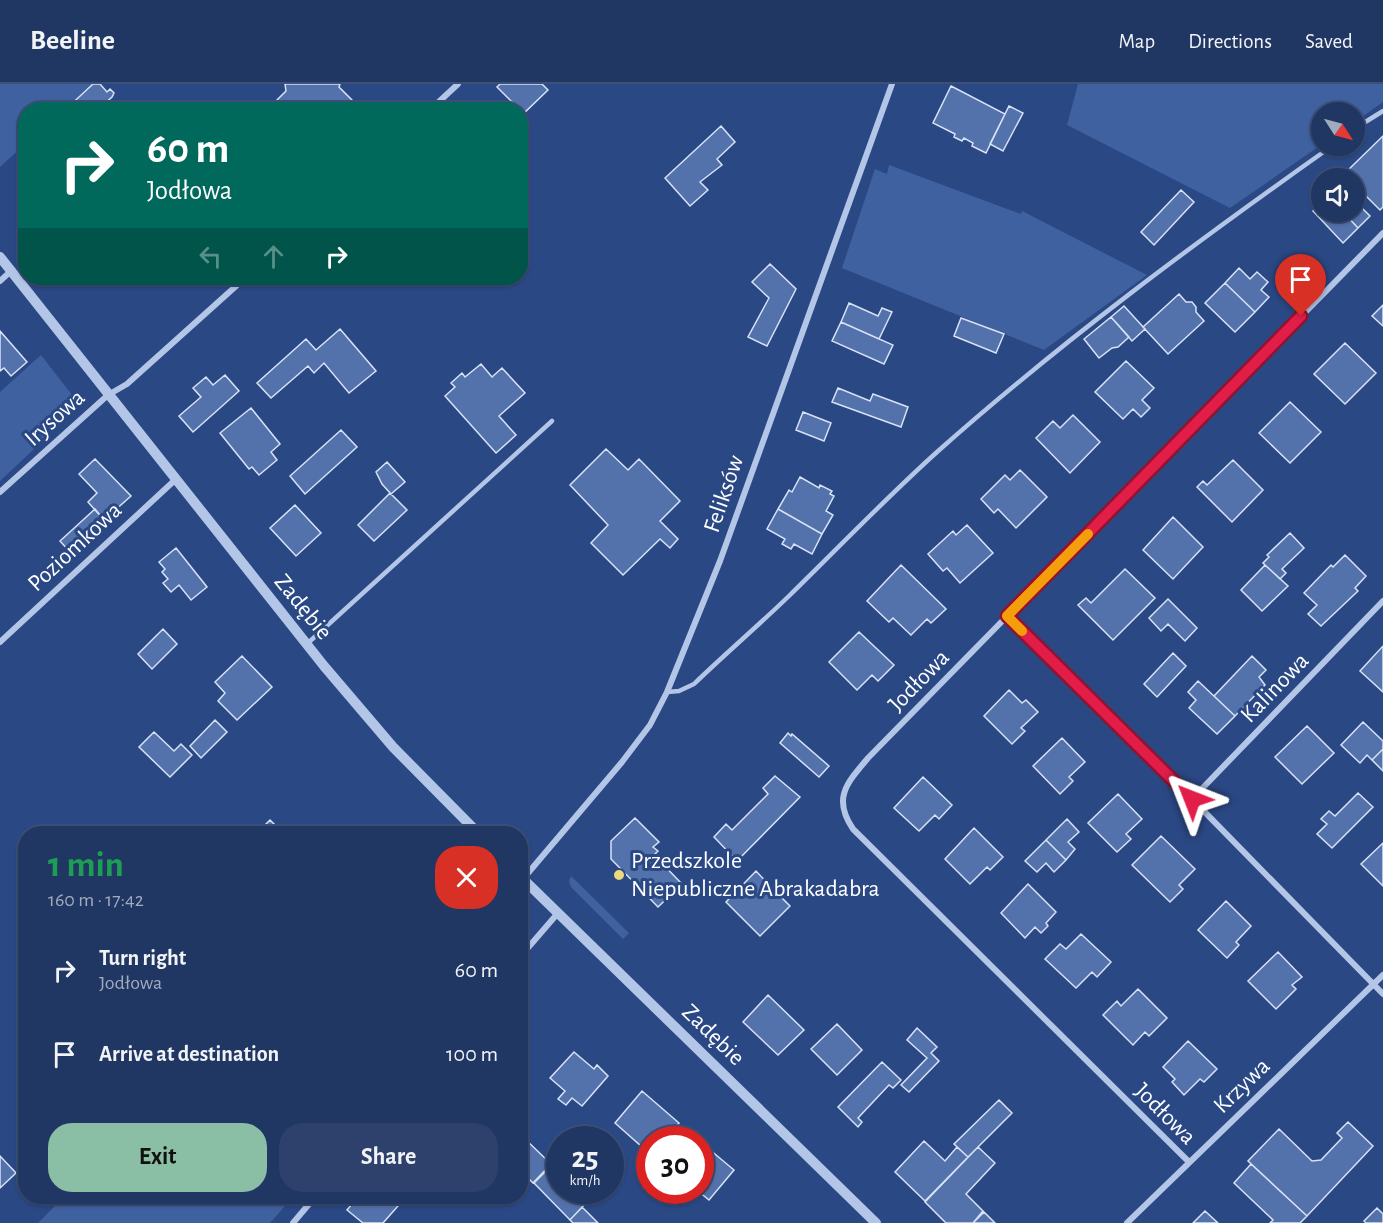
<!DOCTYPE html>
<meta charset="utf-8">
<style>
:root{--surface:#203663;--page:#2d416c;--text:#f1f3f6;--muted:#a2abbe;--line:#3d5078;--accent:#8abfa5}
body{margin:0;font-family:"Alegreya Sans",sans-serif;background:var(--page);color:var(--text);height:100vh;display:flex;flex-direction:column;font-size:22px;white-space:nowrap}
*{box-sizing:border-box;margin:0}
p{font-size:20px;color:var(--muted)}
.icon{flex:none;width:33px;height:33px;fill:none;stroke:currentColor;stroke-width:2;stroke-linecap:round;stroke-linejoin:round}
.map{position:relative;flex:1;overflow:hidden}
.side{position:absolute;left:18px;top:742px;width:510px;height:378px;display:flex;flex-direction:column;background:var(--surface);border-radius:24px;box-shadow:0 2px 4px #0004,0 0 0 2px var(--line)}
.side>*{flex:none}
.guide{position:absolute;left:18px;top:18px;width:510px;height:183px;border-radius:24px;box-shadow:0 2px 4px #0004,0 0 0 2px var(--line);background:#00695c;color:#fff;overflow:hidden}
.needle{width:39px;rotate:126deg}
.buttons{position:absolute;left:1311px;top:18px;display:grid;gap:12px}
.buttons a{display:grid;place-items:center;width:54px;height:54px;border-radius:50%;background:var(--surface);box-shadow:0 2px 4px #0004,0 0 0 2px var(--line);font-size:30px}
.speed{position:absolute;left:546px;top:1042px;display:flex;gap:12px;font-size:30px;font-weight:700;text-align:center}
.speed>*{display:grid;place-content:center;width:78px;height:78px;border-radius:50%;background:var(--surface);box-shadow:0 2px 4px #0004,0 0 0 2px var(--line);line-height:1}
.speed small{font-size:15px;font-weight:400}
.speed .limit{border:9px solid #d22;background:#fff;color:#111}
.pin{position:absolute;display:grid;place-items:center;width:51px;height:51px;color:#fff;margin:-62px -26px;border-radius:50% 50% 50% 0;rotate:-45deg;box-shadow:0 0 6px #0007}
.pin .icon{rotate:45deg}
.me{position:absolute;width:66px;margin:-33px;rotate:315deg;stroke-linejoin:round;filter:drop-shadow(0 0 4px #0008)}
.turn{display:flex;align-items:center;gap:21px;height:126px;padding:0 30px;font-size:27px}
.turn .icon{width:78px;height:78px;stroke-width:2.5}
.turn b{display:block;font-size:42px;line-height:51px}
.lanes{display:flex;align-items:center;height:57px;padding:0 30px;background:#0003;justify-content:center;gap:30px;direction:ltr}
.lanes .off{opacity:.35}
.round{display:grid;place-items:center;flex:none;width:63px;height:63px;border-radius:24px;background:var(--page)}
.headline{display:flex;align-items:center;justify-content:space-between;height:102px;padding:0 30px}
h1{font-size:36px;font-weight:700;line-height:45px;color:#1e9e55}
.action{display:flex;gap:12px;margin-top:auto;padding:12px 30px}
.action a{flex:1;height:69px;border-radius:24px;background:var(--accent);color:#111;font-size:24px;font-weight:700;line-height:69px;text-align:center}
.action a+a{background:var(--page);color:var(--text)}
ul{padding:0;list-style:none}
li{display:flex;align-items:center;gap:18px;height:84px;padding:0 30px}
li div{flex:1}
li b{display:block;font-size:22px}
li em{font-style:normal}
header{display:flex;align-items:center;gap:36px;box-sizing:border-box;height:84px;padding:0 30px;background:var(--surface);border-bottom:2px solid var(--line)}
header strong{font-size:28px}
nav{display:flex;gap:33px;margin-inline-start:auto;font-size:21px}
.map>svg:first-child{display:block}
.green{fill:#3f61a0}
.building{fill:#5371ab;stroke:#d7e2f6;stroke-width:1.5}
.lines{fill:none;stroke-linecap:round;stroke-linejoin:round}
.service{stroke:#b4c6e7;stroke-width:4.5}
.minor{stroke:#b4c6e7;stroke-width:6}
.tertiary{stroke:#b4c6e7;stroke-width:10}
.route-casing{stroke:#92132f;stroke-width:15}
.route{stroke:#e11d48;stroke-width:10}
.slow{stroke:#f59e0b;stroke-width:10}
.poi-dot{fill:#edd87c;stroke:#2a4884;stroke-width:2}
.labels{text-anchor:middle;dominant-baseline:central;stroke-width:6;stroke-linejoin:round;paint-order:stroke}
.street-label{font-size:24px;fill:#fff;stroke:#2a4884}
.poi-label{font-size:24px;fill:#fff;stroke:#2a4884;text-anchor:start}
</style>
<header>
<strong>Beeline</strong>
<nav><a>Map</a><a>Directions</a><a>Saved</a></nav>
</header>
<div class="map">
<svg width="1383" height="1139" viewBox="0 0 1383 1139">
<rect width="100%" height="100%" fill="#2a4884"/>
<path class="green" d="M0 0H92L64 25 26 26 25 60 0 83Z
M1078 0H1383V18L1355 38 1354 28H1322L1321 61 1230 124 1067 41Z
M889 81 1021 130 1022 127 1147 191 1044 266 842 184 875 85 887 90Z
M41 271 79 320 65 336 0 397V308Z
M571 792 629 849 623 855 571 803 569 797Z
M64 1113H293L270 1139H38Z"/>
<path class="building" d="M93 0H100L107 8 110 5 114 9 112 13 100 24 96 19 88 26H65Z
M285 0H340L339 3 352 16 342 26H267L286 7Z
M500 0H542L548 6 523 30 520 26 497 3Z
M951 2 1005 30 986 69 972 62 973 59 964 54 962 57 954 53 955 50 933 39Z
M1009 22 1023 29 1003 67 990 60Z
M721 42 735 58 717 75 722 81 700 98 708 106 690 122 665 94Z
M1383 52V123L1380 126 1354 100V94H1350L1345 89Z
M1181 106 1194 118 1154 161 1141 148Z
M1354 116 1370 132 1358 144 1343 128H1354Z
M1322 118V128H1343L1358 144 1343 159 1313 127Z
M770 180 796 205 767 262 748 253 769 214 752 198Z
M1239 184 1250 195 1257 188 1268 198 1261 206 1269 213 1255 228 1225 199Z
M1225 199 1255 228 1235 248 1205 219Z
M1179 210 1186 218H1192L1196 223V228L1204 237 1168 270 1143 243Z
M849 219 878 232 882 224 892 228 879 255 841 238Z
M1383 221V242L1372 232Z
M1124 222 1145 245 1132 257 1111 233Z
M1111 233 1129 253 1118 263 1112 264 1099 274 1084 255Z
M961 234 1004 250 996 269 954 252Z
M841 238 893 261 884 280 832 257Z
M340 245 376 287 349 309 324 279 314 289 308 282 271 314 257 299 306 255 316 266Z
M0 247 27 278 11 292 4 284 0 287Z
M1345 259 1376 289 1345 320 1314 290Z
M1126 277 1154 304 1142 316 1150 324 1141 333 1133 325 1123 335 1095 308Z
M481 280 492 293 502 284 525 309 499 332 516 351 496 369 445 312 455 303 451 299 462 289 465 293Z
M225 291 239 307 193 348 179 332 201 313 193 304 206 293 213 301Z
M838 304 870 317 873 310 908 323 901 343 832 318Z
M1290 318 1321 348 1290 379 1259 349Z
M251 324 280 360 271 368 277 376 259 391 252 383 249 385 220 349Z
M803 328 831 339 824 357 796 346Z
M1073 331 1100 358 1070 389 1036 354 1053 337 1060 344Z
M341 346 357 363 305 410 290 392Z
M606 365 628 386 639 375 680 417 660 437 678 455 670 464 660 455 623 491 591 459 608 441 570 401Z
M95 375 131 412 104 436 88 418 97 409 79 390Z
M1233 376 1263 406 1232 438 1197 403 1203 397 1207 401Z
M387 378 405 398 391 410 382 400 376 388Z
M1020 386 1047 413 1016 444 998 425 994 429 981 415 1005 391 1010 396Z
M800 393 819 404 820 401 832 407 830 410 834 412 826 427 833 431 822 450 778 425 789 406 792 408Z
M390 409 407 426 374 457 358 441Z
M295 421 321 449 296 472 270 444Z
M95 425 104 436 70 468 60 457Z
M778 425 822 450 812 470 794 460 791 465 782 460 785 455 767 445Z
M1173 433 1203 463 1173 495 1143 466Z
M967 441 993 469 960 499 947 484 943 487 928 470 953 447 956 451Z
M1290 449 1304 464 1282 485 1286 489 1280 495 1263 479 1269 473 1267 471Z
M176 464 207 503 191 516 179 501 171 508 163 499 168 495 162 488 165 485 159 478Z
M1345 471 1366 492 1355 504 1358 507 1321 542 1308 530 1317 521 1304 509 1331 481 1333 483Z
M901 481 946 525 931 539 927 535 911 551 893 534 889 538 867 517Z
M1265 481 1288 502 1262 527 1241 506Z
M1125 485 1155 514 1113 556 1078 521 1086 514 1091 519Z
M1168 515 1197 544 1185 557 1168 540 1161 547 1149 534Z
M163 545 177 560 152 585 138 570Z
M859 548 894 581 878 597 872 591 857 606 829 578Z
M1383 562V608L1360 587Z
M1173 569 1186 582 1157 613 1144 600Z
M242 572 272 603 237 636 218 617 225 609 215 598Z
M1252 572 1266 586 1259 593 1265 601 1235 632 1214 612Z
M1198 597 1235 632 1217 650 1189 624 1196 616 1188 608Z
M1009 606 1022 619 1026 616 1038 628 1021 644 1025 647 1012 660 984 632Z
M215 636 227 648 201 674 190 662Z
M1363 638 1383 657V665L1372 676 1367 671 1360 679 1341 661Z
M1307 642 1334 669 1302 700 1275 673Z
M154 648 174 667 181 660 192 671 170 693 139 663Z
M788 649 791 652 792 650 829 682 819 693 780 659Z
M1062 654 1085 678 1069 693 1073 697 1060 710 1033 682Z
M1383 665V687L1372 676Z
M775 692 800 713 737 777 714 753 726 740 732 746 768 710 763 704Z
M923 693 952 721 939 735 935 731 919 747 894 724Z
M1358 709 1373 723 1332 764 1317 750 1327 740 1321 735 1329 727 1335 732Z
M1118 710 1142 735 1126 750 1131 755 1117 768 1088 739Z
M635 734 659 758 653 763 658 767 654 771 682 800 658 823 611 775V757Z
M1067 735 1079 748 1068 758 1075 765 1066 776 1046 756Z
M270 736 284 750H256Z
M974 744 1003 773 990 786 987 783 970 800 945 775Z
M1161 752 1195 785 1179 801 1183 805 1170 818 1132 781Z
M1046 756 1066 776 1054 788 1046 779 1037 788 1025 777Z
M1383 759V802L1361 780Z
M756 787 772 804 778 799 787 808 781 813 790 822 760 852 726 818Z
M1028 800 1056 828 1046 839 1048 842 1041 849 1035 843 1025 854 1001 829Z
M1226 817 1251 842 1236 858 1239 861 1227 874 1198 846Z
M1081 850 1111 878 1097 893 1092 888 1076 904 1045 875 1060 860 1066 865Z
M1278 868 1302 893 1292 901 1296 905 1276 925 1248 897Z
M1138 905 1167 934 1149 952 1145 948 1133 961 1103 931 1117 917 1121 922Z
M768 911 804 946 778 971 743 938Z
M837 940 862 966 837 991 811 965Z
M917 944 937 963 931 969 939 977 909 1008 901 1001 927 974 907 956Z
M1188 957 1217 985 1204 998 1200 995 1184 1011 1172 998 1175 995 1163 983Z
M574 968 594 985 597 981 608 992 582 1022 572 1014 566 1021 558 1015 565 1007 550 994Z
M882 978 901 996 893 1004 889 1001 858 1034 862 1038 858 1043 838 1023Z
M642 1007 679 1039 674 1045 684 1053 681 1056H650V1070L615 1039Z
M999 1016 1012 1029 968 1073 954 1060Z
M1348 1038 1373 1062 1307 1132 1248 1077 1279 1045 1312 1077 1321 1076 1342 1054 1337 1049Z
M523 1053 551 1080 533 1099 520 1086V1056Z
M924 1057 945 1077 957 1063 968 1073 925 1117 895 1088Z
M703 1060 734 1086 709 1116 698 1107H700V1063Z
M978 1063 995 1079 966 1110 983 1127 973 1139H946L925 1118Z
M0 1072 16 1089 0 1104Z
M1251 1080 1307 1132 1300 1139H1270L1273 1136 1234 1099Z
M550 1083 560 1093V1107H574L586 1119 570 1136 534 1099Z
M358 1113H404L405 1114 383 1139H363L347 1126Z
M582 1123 598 1139H573L570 1136Z
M1377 1124 1383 1130V1139H1366L1364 1137Z
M1205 1127 1218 1139H1193Z
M984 1128 995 1139H973Z"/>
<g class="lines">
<path class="service" d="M1354 45 1383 27
M308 559 552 337
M667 608 679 607 694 600C725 570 759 541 790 511 839 463 886 414 937 368 1062 257 1196 158 1332 62"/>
<path class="minor" d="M430 26 458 0
M0 197 11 187
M0 408 108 311 127 300 245 194
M1007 532 1192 715 1383 910
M0 558 175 396
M1192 715 1383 517
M523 795 622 678 650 641 667 608 720 477 892 0
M520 873 558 829
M1189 1078 853 745C832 714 847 699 868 674L1383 149
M293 1139 315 1113
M1127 1139 1383 891"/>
<path class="tertiary" d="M0 173 324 582 393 663 479 750
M520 792 876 1139"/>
</g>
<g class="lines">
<defs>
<path id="route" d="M1192 715 1007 532 1301 232"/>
</defs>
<use href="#route" class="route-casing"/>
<use href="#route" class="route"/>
<path class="slow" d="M1022 547 1007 532 1088 450"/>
</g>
<circle class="poi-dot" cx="619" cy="791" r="6"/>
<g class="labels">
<g class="street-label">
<text transform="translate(55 334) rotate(-42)">Irysowa</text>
<text transform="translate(724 410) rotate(-71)">Feliksów</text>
<text transform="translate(75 463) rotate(-43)">Poziomkowa</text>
<text transform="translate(303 523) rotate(51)">Zadębie</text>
<text transform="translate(919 597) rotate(-46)">Jodłowa</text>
<text transform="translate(1275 604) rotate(-46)">Kalinowa</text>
<text transform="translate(713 951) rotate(44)">Zadębie</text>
<text transform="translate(1242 1002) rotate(-44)">Krzywa</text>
<text transform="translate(1165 1030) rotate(45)">Jodłowa</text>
</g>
<g class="poi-label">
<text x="631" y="777">Przedszkole<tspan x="631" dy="28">Niepubliczne Abrakadabra</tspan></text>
</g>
</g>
</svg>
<div class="buttons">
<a><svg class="needle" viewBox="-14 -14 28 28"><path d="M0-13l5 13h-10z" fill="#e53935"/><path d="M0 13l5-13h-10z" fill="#a2abbe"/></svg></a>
<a><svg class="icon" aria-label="sound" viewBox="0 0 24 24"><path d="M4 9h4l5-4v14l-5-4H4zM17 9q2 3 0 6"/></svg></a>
</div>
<div class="speed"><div>25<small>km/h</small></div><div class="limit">30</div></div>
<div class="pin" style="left:1301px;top:232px;background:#d93025"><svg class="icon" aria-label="arrive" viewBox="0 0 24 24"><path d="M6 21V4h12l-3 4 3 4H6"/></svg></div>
<svg class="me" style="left:1192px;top:715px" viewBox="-20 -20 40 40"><path d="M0-17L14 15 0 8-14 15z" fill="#e11d48" stroke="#fff" stroke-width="4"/></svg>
<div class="guide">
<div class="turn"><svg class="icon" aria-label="right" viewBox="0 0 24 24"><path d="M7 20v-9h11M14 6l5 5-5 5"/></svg><div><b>60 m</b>Jodłowa</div></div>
<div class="lanes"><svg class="icon off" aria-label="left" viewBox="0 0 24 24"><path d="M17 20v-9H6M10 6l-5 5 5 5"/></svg><svg class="icon off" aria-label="ahead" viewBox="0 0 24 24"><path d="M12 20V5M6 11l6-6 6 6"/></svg><svg class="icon" aria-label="right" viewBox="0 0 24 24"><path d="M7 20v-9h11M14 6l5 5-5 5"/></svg></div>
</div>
<section class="side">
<div class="headline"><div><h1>1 min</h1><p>160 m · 17:42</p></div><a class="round" style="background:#d93025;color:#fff"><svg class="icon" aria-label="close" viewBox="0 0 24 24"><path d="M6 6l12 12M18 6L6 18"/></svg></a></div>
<ul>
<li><svg class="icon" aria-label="right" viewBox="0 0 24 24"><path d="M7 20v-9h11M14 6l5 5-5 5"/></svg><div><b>Turn right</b><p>Jodłowa</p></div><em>60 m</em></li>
<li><svg class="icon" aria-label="arrive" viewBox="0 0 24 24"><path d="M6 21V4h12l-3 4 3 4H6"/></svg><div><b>Arrive at destination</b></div><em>100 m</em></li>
</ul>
<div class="action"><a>Exit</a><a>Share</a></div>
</section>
</div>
